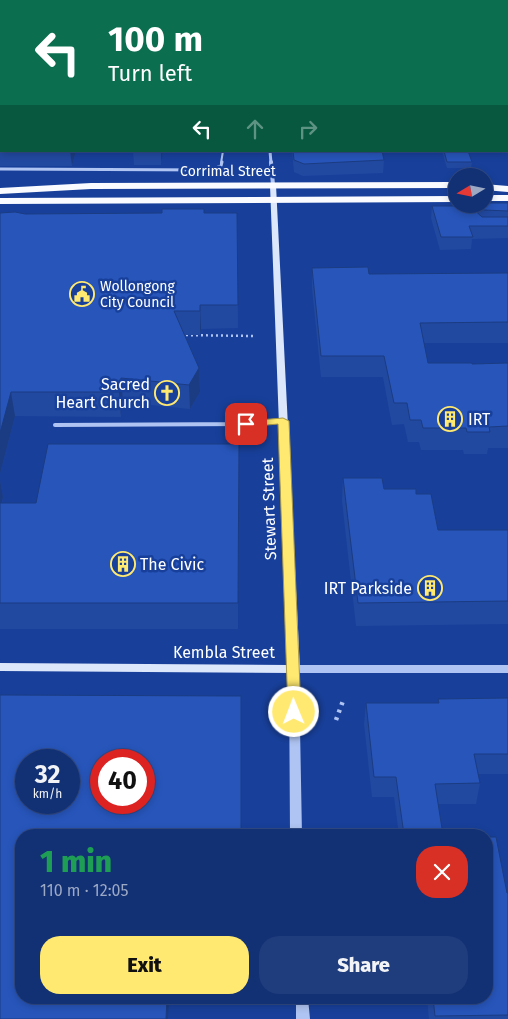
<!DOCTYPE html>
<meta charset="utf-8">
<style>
:root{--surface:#123074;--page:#1f3c7c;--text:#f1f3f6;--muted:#9ca9c5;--line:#314b86;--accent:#ffe970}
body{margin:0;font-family:"Fira Sans",sans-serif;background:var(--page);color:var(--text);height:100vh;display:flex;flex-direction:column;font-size:19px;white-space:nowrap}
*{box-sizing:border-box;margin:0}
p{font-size:16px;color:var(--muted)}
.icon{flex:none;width:28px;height:28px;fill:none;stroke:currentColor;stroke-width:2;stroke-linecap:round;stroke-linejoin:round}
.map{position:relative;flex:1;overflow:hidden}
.panel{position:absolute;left:15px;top:829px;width:478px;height:175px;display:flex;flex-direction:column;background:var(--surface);border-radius:20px;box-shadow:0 2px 8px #0003,0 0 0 1px var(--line)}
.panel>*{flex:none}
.hud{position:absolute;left:0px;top:0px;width:509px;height:152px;box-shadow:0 2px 8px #0003,0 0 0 1px var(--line);background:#0b6e4f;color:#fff;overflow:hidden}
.needle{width:32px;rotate:260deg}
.buttons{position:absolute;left:448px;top:168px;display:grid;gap:10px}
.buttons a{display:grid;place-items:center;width:45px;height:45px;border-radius:50%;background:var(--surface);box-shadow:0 2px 8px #0003,0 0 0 1px var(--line);font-size:25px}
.speed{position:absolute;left:15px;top:749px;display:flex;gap:10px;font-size:25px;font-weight:700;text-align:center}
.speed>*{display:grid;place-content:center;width:65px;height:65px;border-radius:50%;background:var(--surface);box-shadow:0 2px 8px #0003,0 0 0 1px var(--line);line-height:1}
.speed small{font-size:12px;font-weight:400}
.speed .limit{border:8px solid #d22;background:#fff;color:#111}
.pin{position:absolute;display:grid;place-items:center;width:42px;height:42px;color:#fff;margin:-21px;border-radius:10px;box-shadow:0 2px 8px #0006}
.me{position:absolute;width:55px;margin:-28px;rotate:359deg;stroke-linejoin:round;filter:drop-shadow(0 0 4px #0008)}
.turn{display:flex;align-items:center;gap:18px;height:105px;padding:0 25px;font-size:22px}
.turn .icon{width:65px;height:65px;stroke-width:2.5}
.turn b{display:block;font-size:35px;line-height:42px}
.lanes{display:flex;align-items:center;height:48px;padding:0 25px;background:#0003;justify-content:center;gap:25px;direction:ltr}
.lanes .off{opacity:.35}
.round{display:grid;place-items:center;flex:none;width:52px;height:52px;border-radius:20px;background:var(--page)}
.overview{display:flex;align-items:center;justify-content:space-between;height:85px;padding:0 25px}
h1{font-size:30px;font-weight:800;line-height:38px;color:#1e9e55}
.cta{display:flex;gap:10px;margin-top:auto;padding:10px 25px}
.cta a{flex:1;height:58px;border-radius:20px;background:var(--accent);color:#111;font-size:20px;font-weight:800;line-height:58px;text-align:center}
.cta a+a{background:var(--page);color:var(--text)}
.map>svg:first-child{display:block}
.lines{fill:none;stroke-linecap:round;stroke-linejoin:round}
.path-far1{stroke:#afc4f2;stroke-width:2.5;stroke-dasharray:2 3;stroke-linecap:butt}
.path{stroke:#afc4f2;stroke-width:4.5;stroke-dasharray:3 5;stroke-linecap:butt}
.service-far2{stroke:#afc4f2;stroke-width:2}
.service-far1{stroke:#afc4f2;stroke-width:3}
.service{stroke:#afc4f2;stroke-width:4}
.minor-far1{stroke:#afc4f2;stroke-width:3}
.minor{stroke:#afc4f2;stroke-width:4}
.tertiary{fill:#afc4f2;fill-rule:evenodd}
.secondary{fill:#dde7fc;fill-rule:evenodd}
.primary{fill:#fafbff;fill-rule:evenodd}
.wall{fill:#2249a0}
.shaded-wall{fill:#1b3c82}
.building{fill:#2755ba;stroke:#1b3c82;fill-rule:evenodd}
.route{fill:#ffe970;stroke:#a69749}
.labels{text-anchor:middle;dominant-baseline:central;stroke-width:5;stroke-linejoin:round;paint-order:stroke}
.far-street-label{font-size:14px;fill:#fff;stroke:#18409b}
.far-poi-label{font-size:14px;fill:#fff;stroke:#18409b;text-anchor:start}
.poi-label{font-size:16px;fill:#fff;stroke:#18409b;text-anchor:end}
.street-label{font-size:16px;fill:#fff;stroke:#18409b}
</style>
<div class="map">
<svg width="508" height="1019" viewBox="0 0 508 1019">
<rect width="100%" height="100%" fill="#18409b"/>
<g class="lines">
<path class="path-far1" d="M181 335 253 336"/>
<path class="path" d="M336 720 344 698"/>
<path class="service-far2" d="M221 163 223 151"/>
<path class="service-far1" d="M0 169 211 170 221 166 222 162"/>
<path class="service" d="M55 425 246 424 283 421"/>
<path class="minor-far1" d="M270 151 271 163"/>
<path class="minor" d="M271 162 273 185"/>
<path class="tertiary" d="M0 22H1V27H0Z
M294 665H508V673H299L302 835H290L289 669 290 666Z
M296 998H308L310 1019H296Z"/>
<path class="secondary" d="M273 183 276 185 300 669 298 672 294 673 0 671V663L288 665 270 185Z"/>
<path class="primary" d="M456 182V188L91 189 0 194V188L91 183Z
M484 184 508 186V192L484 190Z
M484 195H508V201H484Z
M456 196V202L0 204V198Z"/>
</g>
<path class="wall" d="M0 0H106V1H1V8H0Z
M1 61V151H76L72 166H0V65Z
M133 151H163L161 165H134Z
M292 151H382L384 160 383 173 303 176 294 172Z
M442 151H468L472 162 471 168H447Z
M485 203H508V238L472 239 471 249 440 250 431 218 432 206 478 214 479 206H484Z
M0 213 25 214 237 213 238 328 201 329 200 335H185L199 368 200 392 190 409 123 402 121 417 15 416 0 474Z
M312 268 369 274 508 273V343H424L428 363 472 364 508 363V448H488L487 454H464L463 450H421L419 442H408L404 424 392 425 383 377H321L312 288Z
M239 469 238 629H0V480L3 497 2 503H36Z
M343 478 384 489 416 494 438 530H508V624L356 626 342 501Z
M508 698V774H478L480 783 476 804H438L443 835H399L394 797H372L364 724 366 703H438V699Z
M507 893H508V1019H429L427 998H486Z"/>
<path class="shaded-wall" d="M70 151H76L72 166Z
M161 151H163L161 165Z
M200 305 201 329 200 335Z
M199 368 200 392 190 409 189 385Z
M121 378 123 402 121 417 119 392Z
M11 392 15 416 0 474V433Z
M239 444V469L238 629V603Z
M0 480 3 497 0 510Z
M167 998H169L168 1019H166Z"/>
<path class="building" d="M31 0H102V1H30Z
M167 0H232V1H167Z
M294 0H508V33V1H294Z
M1 61V83H0V65Z
M1 84V149H0V87Z
M293 151H382L384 160 304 164 294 160Z
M444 151H468L472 162H447Z
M485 203H508V211L484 210 479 206 485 205Z
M432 206H470L482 217H508V226H469L473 237H441Z
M162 209H204V213H237L238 305H200V311H174L199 368 189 385 121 378 119 392H11L0 433V213L15 212 25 214 162 213Z
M368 267 369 274 508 273V322L420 323 428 363H472V364L508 363V426L489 427 490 432H467L466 428H423L421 420H410L407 403H394L384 356H321L312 268Z
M48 444H239L238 603H0V503H36Z
M343 478H382L384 489H416V494H431L438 530H508V601L358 603Z
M0 695 241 696V835H21V998H167L166 1019H0ZM26 760H69V802H26ZM101 760H144V802H101Z
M508 698V754H474L480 783 435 784 443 835H404L396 777H374L366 703H439L438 699Z
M486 837H496L507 893H508V1015L435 1016 433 998H486Z"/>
<path class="route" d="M283 418 289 421 301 712 299 715 294 717 290 715 288 712 278 424 246 427 241 424 246 421Z"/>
<defs>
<symbol id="civic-ring" viewBox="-11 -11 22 22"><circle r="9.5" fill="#18409b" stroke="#ffe970" stroke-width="1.5"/><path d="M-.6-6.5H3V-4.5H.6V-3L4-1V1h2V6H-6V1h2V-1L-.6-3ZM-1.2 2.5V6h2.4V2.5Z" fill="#ffe970"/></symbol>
<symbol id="church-ring" viewBox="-11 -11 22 22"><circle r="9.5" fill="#18409b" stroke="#ffe970" stroke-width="1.5"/><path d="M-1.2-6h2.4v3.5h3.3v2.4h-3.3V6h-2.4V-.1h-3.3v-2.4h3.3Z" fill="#ffe970"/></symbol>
<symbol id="building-ring" viewBox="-11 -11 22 22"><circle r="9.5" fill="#18409b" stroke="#ffe970" stroke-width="1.5"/><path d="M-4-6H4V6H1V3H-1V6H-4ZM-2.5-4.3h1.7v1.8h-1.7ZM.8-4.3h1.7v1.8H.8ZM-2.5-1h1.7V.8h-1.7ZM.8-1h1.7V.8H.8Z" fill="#ffe970"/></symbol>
</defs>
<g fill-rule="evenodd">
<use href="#civic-ring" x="68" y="280" width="28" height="28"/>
<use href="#church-ring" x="153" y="379" width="28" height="28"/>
<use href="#building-ring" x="436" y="405" width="28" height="28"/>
<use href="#building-ring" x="109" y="550" width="28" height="28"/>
<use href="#building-ring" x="416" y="574" width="28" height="28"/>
</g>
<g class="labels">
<g class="far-street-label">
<text x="228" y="171">Corrimal Street</text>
</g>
<g class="far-poi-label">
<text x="100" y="286">Wollongong<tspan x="100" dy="16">City Council</tspan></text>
</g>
<g class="poi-label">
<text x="150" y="384">Sacred<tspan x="150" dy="18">Heart Church</tspan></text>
<text x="468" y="419" text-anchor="start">IRT</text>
<text x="140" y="564" text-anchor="start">The Civic</text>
<text x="412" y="588">IRT Parkside</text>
</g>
<g class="street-label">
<text transform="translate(269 509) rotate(-92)">Stewart Street</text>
<text x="224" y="652">Kembla Street</text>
</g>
</g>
</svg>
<div class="buttons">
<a><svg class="needle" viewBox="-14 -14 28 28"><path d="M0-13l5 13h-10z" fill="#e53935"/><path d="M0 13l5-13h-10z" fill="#9ca9c5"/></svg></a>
</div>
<div class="speed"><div>32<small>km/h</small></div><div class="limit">40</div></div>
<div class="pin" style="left:246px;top:424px;background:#d93025"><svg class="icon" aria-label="arrive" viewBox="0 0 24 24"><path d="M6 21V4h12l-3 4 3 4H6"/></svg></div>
<svg class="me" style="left:294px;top:712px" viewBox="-20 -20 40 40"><circle r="17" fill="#ffe970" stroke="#fff" stroke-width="3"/><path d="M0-11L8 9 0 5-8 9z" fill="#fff"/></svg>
<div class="hud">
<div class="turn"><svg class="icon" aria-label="left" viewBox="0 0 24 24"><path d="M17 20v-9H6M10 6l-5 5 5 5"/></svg><div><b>100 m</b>Turn left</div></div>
<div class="lanes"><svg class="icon" aria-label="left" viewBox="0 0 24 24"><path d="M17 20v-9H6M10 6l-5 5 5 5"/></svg><svg class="icon off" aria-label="ahead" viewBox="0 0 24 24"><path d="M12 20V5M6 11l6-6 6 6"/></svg><svg class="icon off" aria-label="right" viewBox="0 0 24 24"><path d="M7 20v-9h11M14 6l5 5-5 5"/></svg></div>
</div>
<section class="panel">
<div class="overview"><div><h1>1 min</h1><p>110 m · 12:05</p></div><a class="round" style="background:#d93025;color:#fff"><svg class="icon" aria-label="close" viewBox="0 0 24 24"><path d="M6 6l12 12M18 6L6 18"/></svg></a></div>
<div class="cta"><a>Exit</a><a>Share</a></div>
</section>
</div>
